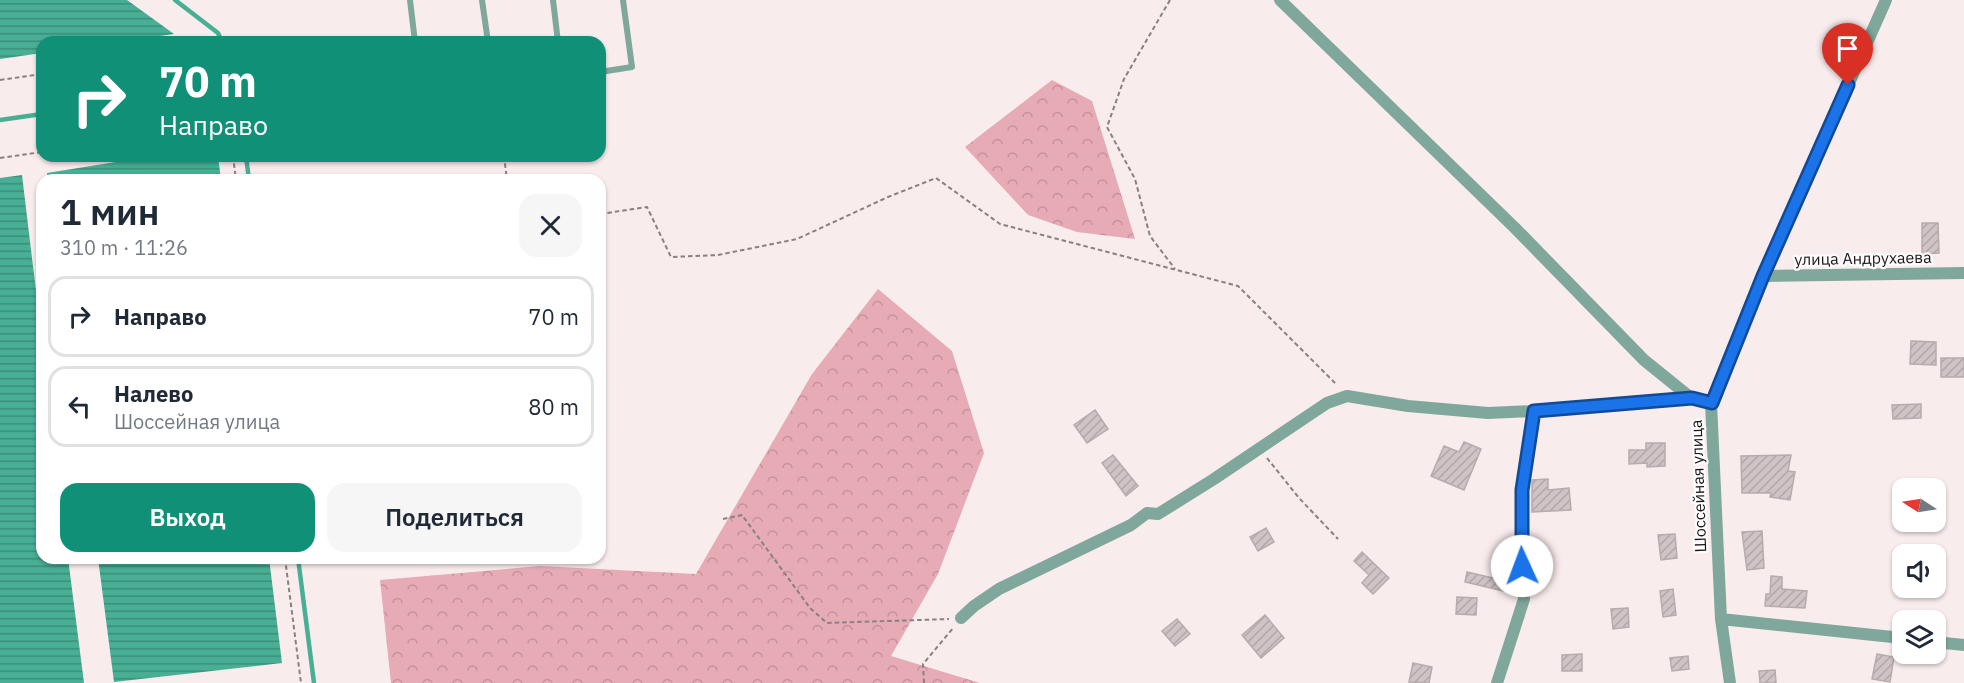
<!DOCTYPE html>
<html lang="ru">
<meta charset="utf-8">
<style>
:root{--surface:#fff;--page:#f6f6f7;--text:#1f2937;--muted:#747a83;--line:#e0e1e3;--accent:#109076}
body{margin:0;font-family:"IBM Plex Sans",sans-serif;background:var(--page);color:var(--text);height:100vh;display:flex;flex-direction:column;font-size:22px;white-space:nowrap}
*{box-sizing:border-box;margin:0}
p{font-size:20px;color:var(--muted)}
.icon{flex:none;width:33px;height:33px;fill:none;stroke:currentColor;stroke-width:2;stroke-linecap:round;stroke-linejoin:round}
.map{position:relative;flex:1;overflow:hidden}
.panel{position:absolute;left:36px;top:174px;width:570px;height:390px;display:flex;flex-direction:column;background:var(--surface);border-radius:18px;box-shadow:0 2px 4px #0004}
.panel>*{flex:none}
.banner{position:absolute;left:36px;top:36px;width:570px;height:126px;border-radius:18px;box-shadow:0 2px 4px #0004;background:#109076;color:#fff;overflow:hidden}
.needle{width:39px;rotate:282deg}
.controls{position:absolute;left:1892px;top:478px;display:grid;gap:12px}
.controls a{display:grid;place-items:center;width:54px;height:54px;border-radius:12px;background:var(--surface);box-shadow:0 2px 4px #0004;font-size:30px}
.pin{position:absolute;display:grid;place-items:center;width:51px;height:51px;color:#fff;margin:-62px -26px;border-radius:50% 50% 50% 0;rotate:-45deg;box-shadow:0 0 6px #0007}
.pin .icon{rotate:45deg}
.me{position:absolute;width:66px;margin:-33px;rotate:358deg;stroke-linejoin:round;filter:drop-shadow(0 0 4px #0008)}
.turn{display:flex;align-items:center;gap:21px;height:126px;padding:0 24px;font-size:27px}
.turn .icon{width:78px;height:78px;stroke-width:2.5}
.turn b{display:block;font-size:42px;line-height:51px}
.round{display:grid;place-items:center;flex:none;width:63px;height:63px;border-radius:18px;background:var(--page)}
.overview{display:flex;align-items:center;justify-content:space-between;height:102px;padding:0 24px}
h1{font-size:36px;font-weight:600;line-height:45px}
.button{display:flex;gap:12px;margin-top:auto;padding:12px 24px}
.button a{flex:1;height:69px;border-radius:18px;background:var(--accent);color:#fff;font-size:24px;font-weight:600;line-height:69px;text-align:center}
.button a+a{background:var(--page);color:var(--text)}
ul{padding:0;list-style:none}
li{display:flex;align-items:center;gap:18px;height:81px;margin:0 12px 9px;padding:0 12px;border:3px solid var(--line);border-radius:18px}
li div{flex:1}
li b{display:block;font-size:22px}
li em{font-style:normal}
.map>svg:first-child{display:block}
.forest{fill:url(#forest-crowns)}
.water{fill:url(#water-rules)}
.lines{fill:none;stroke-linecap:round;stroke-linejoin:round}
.stream{stroke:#48af95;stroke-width:4.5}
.building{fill:url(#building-hatch);stroke:#b7abad;stroke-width:1.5}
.path{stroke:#888081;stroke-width:2;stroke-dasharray:4.5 3;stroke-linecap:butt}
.service{stroke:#80a79b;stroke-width:6}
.minor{stroke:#80a79b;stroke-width:12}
.route-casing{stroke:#114b97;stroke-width:15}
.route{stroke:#1a73e8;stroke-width:10}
.labels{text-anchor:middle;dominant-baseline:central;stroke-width:4.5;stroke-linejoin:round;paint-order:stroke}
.street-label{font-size:16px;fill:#1a1617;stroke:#fefcfc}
</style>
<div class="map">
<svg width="1964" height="683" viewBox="0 0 1964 683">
<defs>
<pattern id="forest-crowns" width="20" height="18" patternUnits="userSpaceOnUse" patternTransform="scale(1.5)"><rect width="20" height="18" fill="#e6abb5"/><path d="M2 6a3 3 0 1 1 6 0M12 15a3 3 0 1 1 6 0" fill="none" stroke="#c5929b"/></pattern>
<pattern id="water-rules" width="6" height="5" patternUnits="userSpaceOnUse" patternTransform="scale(1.5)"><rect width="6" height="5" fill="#48af95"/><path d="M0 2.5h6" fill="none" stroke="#3b8d79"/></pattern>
<pattern id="building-hatch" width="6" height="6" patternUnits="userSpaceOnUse" patternTransform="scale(1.5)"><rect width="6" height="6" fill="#d0c3c5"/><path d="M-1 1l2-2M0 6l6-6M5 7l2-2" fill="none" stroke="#b2a7a8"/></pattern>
</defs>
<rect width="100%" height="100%" fill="#f9eced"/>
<path class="forest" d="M1052 80 1092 101 1135 239 1077 232 1028 215 965 147Z
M878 289 952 351 984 453 938 574 891 656 980 683H391L380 580 540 566 696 574 812 374Z"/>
<path class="water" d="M0 0H127L174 34 118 42H42V53L0 59Z
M153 156H218L221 180H48L47 173Z
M22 175 42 341V558H68L84 683H0V178Z
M98 558H269L282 663 114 682Z"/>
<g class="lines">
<path class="stream" d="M175 0 218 33 222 42
M0 120 42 114
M246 156 249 180
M298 558 314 683"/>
</g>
<path class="building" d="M1922 223H1938L1939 253 1922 254Z
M1911 341 1936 342V365L1910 364Z
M1941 358H1964V377H1941Z
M1921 404V418L1893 419 1892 405Z
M1095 410 1108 429 1087 443 1074 425Z
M1464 442 1481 449 1464 490 1431 476 1444 446 1459 452Z
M1646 443H1665V466L1647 467V463L1629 464V450H1646Z
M1113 455 1138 486 1126 496 1102 463Z
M1791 455 1788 471 1795 472 1790 500 1770 497 1771 493H1742L1741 456Z
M1548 479V490L1569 488 1571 510 1532 512V480Z
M1266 528 1274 542 1258 551 1250 537Z
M1762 531 1764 568 1747 570 1742 532Z
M1675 534 1677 558 1661 560 1658 535Z
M1362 552 1389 578 1373 594 1362 583 1369 575 1354 561Z
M1467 572 1506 581 1504 591 1465 582Z
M1771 576 1782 577V589L1807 591 1805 608 1765 606 1766 594H1770Z
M1673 589 1676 615 1663 617 1660 591Z
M1457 597 1477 598 1476 615 1456 614Z
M1628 608 1629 627 1613 629 1611 609Z
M1265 615 1284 638 1261 658 1242 635Z
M1177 619 1190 634 1175 646 1162 631Z
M1582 654V671H1562V655Z
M1877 654 1894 657 1890 682 1872 679Z
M1688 656 1689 669 1672 671 1670 658Z
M1413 663 1432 667 1429 683 1409 682Z
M1775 670 1776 683H1760L1759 671Z"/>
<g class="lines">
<path class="path" d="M1170 0 1124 79 1107 127 1135 179 1150 236 1175 269
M0 80 42 74
M233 156 236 180
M504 156 507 180
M0 158 42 152
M600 214 647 207 671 257 718 255 797 239 888 197 936 178 1000 224 1238 286 1337 385
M1267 458 1299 498 1338 539
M723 519 742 515 810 608 827 623 949 619
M285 558 301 683
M924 683 923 664 954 627"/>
<path class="service" d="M410 0 415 42
M482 0 488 42
M553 0 558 42
M600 72 632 67 623 0"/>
<path class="minor" d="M1280 0 1515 228 1644 360 1691 398
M1763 276 1964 273
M961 618 974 606 999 589 1131 525 1147 513 1158 514 1214 479 1327 403 1347 396 1408 406 1488 413 1534 411 1691 398 1711 403
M1721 619 1902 638
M1935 642 1964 645
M1497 683 1524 599 1521 549 1522 490 1534 411
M1730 683 1721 619 1711 403 1763 276 1886 0"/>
</g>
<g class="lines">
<defs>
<path id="route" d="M1522 566V490L1534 411 1692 398 1712 403 1763 276 1848 85"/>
</defs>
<use href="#route" class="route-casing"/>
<use href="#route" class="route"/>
</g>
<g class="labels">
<g class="street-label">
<text transform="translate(1863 258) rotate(-1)">улица Андрухаева</text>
<text transform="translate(1698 486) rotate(-92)">Шоссейная улица</text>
</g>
</g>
</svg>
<div class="controls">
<a><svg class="needle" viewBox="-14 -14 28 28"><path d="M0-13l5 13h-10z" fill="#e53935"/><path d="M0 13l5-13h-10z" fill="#747a83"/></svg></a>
<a><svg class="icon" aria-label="sound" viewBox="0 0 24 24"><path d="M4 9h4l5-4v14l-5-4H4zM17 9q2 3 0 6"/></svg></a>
<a><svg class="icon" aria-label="layers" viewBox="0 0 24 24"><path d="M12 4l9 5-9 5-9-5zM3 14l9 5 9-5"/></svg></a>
</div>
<div class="pin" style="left:1848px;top:85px;background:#d93025"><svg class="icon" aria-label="arrive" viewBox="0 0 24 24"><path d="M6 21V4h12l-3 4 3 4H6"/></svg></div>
<svg class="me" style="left:1522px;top:566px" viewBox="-20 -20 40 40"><circle r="19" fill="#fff"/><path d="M0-13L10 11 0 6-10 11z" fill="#1a73e8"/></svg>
<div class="banner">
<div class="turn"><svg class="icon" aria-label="right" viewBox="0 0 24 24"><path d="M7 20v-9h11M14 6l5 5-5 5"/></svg><div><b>70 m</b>Направо</div></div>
</div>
<section class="panel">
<div class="overview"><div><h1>1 мин</h1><p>310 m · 11:26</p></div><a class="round"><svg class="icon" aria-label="close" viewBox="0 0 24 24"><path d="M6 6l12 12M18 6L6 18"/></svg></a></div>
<ul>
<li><svg class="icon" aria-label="right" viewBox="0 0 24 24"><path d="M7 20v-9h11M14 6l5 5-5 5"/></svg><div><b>Направо</b></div><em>70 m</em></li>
<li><svg class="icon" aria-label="left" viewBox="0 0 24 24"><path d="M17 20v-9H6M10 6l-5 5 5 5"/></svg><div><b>Налево</b><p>Шоссейная улица</p></div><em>80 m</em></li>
</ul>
<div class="button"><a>Выход</a><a>Поделиться</a></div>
</section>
</div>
